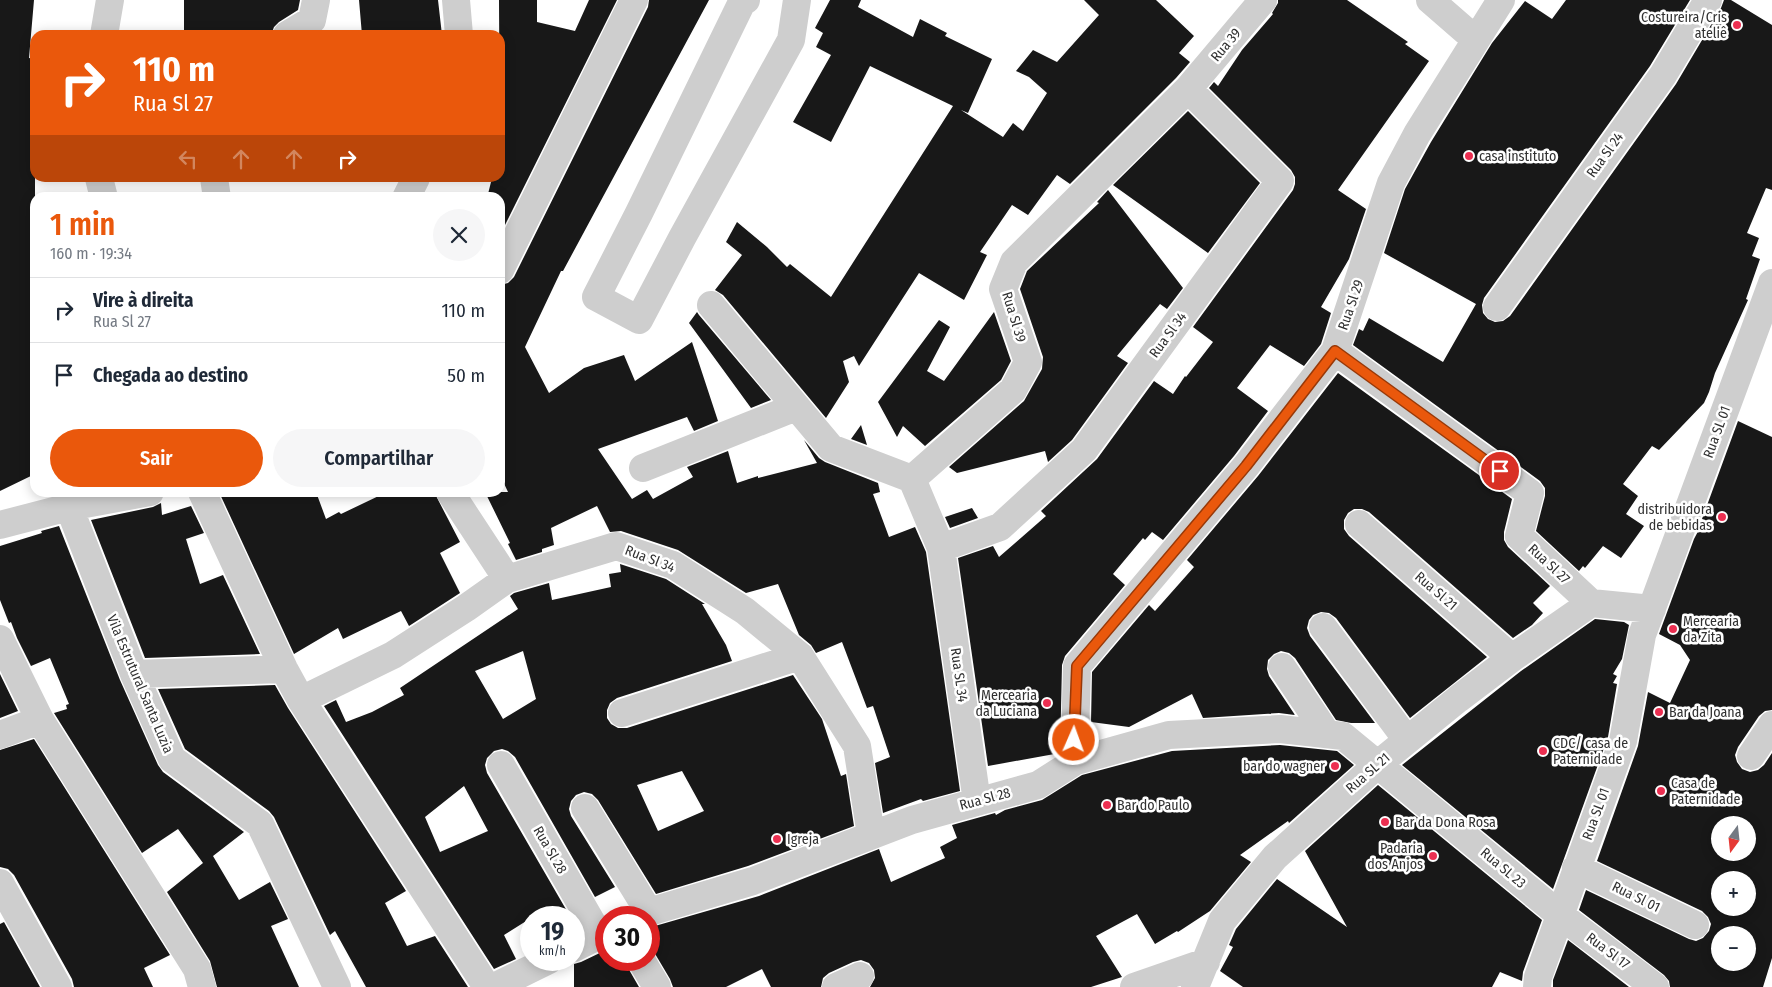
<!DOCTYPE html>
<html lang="pt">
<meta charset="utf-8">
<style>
:root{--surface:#fff;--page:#f6f6f7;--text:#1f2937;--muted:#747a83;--line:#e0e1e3;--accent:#ea580c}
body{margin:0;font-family:"Fira Sans Condensed",sans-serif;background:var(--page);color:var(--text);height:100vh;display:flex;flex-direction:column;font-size:19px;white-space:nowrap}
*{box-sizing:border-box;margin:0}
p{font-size:16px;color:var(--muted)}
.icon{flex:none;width:28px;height:28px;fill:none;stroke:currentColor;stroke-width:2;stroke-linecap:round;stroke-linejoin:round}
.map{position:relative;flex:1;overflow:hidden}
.sheet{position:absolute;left:30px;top:192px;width:475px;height:305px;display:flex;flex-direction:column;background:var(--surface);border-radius:15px;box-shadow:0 2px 12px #0003}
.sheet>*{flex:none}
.top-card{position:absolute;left:30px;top:30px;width:475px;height:152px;border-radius:15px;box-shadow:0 2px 12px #0003;background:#ea580c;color:#fff;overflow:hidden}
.needle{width:32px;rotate:195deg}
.controls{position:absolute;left:1711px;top:816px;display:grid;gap:10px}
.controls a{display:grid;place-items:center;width:45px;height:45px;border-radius:50%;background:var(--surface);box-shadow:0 2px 12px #0003;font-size:25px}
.speed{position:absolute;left:520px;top:906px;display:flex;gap:10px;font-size:25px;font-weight:700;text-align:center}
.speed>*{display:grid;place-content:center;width:65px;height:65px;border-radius:50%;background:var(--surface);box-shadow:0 2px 12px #0003;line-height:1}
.speed small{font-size:12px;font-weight:400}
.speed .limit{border:8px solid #d22;background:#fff;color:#111}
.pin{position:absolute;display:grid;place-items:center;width:42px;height:42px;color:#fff;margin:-21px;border:2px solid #fff;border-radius:50%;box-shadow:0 1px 5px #0007}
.me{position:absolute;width:55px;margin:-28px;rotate:2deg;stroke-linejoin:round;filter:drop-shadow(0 0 4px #0008)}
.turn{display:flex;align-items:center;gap:18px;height:105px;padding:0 20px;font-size:22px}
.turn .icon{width:65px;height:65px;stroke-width:2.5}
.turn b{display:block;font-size:35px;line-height:42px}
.lanes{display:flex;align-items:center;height:48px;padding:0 20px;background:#0003;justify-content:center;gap:25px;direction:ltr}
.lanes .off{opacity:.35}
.round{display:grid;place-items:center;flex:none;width:52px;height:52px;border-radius:26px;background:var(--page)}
.head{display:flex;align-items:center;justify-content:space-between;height:85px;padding:0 20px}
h1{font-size:30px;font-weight:600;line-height:38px;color:var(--accent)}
.button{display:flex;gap:10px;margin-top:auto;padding:10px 20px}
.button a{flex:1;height:58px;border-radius:30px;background:var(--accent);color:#fff;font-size:20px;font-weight:600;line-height:58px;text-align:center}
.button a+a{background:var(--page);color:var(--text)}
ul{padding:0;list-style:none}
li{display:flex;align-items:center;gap:15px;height:65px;padding:0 20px;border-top:1px solid var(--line)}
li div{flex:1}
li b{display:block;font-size:19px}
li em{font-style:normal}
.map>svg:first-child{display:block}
.building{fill:#181818;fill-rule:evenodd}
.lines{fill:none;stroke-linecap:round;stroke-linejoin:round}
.minor{stroke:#cecece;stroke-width:28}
.route-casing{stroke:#983908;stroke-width:12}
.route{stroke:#ea580c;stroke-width:9}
.poi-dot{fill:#ec2f51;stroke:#fff;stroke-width:2}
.labels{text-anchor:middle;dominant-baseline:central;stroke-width:5;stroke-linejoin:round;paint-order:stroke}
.poi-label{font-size:14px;fill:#313131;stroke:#fff;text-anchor:start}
.street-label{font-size:14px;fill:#313131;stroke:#fff}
</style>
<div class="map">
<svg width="1772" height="987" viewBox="0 0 1772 987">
<rect width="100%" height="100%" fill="#fff"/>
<path class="building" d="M0 0H34L29 58 35 59V474L0 491Z
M184 0H300L298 10 279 22 274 27 271 35H184Z
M359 0H438L442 35H362Z
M499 0H537V22L575 31 589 0H617L500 235V198H487L492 178H500Z
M649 0H709L563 271H561L525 347 549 393 584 368 624 355 635 381 692 342 718 421 694 431 687 417 598 449 632 499 647 490 653 499 693 477 687 467 728 451 737 483 758 476V478L817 463 804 440 819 458 825 462 878 483 880 492 873 494 889 537 915 527 926 552 960 791 923 801 921 799 883 813 875 763 890 757 873 706 867 708 842 642 816 653 811 645 799 635 778 584 746 593 678 550 621 531 610 532 597 506 551 528 554 545 542 549V552L516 560 508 544 510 543 485 492H508L500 475V285L508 283 514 277 648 7Z
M830 0H861L858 7 913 37 920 19 947 33 945 36 992 59 968 113 961 110 1003 137 1013 123 1023 131 1047 93 1029 77 1016 71 1033 50 1057 62 1099 15 1084 0H1156L1194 36 1179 53 1190 62 1176 78 1070 184 1057 175 1028 215 1012 205 980 252 987 255 964 300 919 273 859 366 854 356 843 361 849 382 826 418 723 295 715 290 742 255 726 242 737 222 767 247 787 267 790 264 831 297 953 106 870 66 831 142 793 122 831 55 816 47 823 33 815 28Z
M1278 0H1347L1408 42 1405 44 1429 61 1338 190 1366 209 1349 259 1321 307 1331 313 1321 344 1304 366 1270 345 1237 388 1268 411 1234 456 1163 540 1152 532 1145 540 1143 538 1113 574 1125 585 1065 656 1062 665 1060 753 988 766 958 558 993 546 999 557 1046 516 1041 511 1097 459 1154 381 1173 394 1185 376 1186 377 1213 342 1193 327 1293 190 1295 184V177L1291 170 1209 88 1214 82 1218 86 1242 50 1273 14 1272 13 1278 3Z
M1566 0H1690L1650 66 1484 298 1482 305 1483 313 1488 319 1495 322 1503 321 1510 316 1676 84 1721 8 1724 0H1731L1772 25V190L1766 188 1747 233 1759 238 1752 256 1760 259 1746 299 1748 300 1715 373 1709 392 1704 403 1659 450 1652 446 1623 484 1638 496 1626 514 1644 526 1621 558 1603 546 1585 568 1583 566 1579 571 1536 531 1545 496V488L1540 481 1353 345 1359 329 1363 331 1369 318 1443 362 1476 304 1384 253 1405 189 1431 142 1492 43 1525 1 1552 19Z
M1188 111 1260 183 1208 253 1113 185Z
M1108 190 1183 288 1167 309 1160 304 1117 356 1128 363 1072 440 1048 462 1045 451 957 473 949 467 1024 401 1042 369 1043 357 1020 289 1027 271 1099 203 1097 202Z
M697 312 699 315 771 400 751 408 689 323Z
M994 312 1011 361 1001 380 925 446 903 426 897 437 878 402 939 320 950 327 927 371 944 381Z
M1338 373 1512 499 1504 532V540L1508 547 1550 586 1533 603 1543 613 1532 625 1513 638 1369 512 1362 509H1354L1348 513 1344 520V529L1349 536 1487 657 1410 718 1336 618 1329 613 1321 612 1313 615 1309 620 1307 628 1310 636 1375 723H1351L1336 720 1295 658 1289 653 1281 651 1274 654 1268 660 1267 669 1269 676 1295 715 1279 713 1203 718 1192 694 1129 727 1091 722 1092 672 1149 605 1155 611 1194 567 1187 560 1258 476Z
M1738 421 1772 437V710L1765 711 1759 716 1738 747 1735 755 1737 762 1742 769 1750 772 1758 770 1764 765 1772 753V958L1763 987H1670L1669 981 1664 975 1579 910 1586 890 1689 939 1696 941 1703 938 1709 931 1711 924 1708 917 1702 911 1597 861 1638 746 1648 692 1670 703 1690 660 1680 645 1659 634 1694 539 1704 520 1702 519ZM1720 825H1748V852H1720ZM1720 880H1748V908H1720ZM1720 935H1748V962H1720Z
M861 425 867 445 851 439Z
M219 492H316L326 519 339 512 341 514 387 492H434L460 542 440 553 460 593 409 626 401 611 343 639 338 628 294 654Z
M161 503 162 515 191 506 204 533 186 539 200 584 223 575 260 654 145 658 91 520 153 507Z
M972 508 978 518 950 528 945 517Z
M59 526 120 680 158 765 163 772 244 832 213 856 239 900 270 882 288 919 271 926 299 987H217L210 961 167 892 203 863 178 829 142 853 54 713 67 709 66 705 69 704 50 658 31 666 17 638 11 622 9 623 0 600V546L42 533 41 531Z
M620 564 666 579 705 604H702L726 645 732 661 617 698 610 703 607 710V718L611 724 618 728H627L793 675 822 719 841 776 846 774 854 826 748 866 656 894 598 800 592 794 584 792 576 795 571 801 569 809 571 816 615 887 595 897 515 757 508 751 502 749 494 751 487 758 485 765 487 773 571 918H531L504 935 516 959 494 969 324 706 336 700 346 722 372 712 404 695 400 688 518 609 510 596 514 593 549 583 552 600 611 587 609 574 621 572ZM523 651 536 699 503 719 475 671ZM682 771 704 811 658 831 637 785ZM464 786 488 831 440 852 425 817Z
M1595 619 1624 622 1629 625 1622 659 1613 674 1617 676 1613 683 1617 684 1608 737 1553 889 1402 765 1521 671Z
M0 674 18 711 0 718Z
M275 685 288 708 406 891 385 903 407 946 435 936 468 987H366L335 931 330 935 274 817 269 811 185 749 158 689Z
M34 739 170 955 144 968 153 987H74L72 979 14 875 8 869 0 867V750Z
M1280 745 1337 751 1354 765 1289 823 1288 821 1240 855 1251 862 1210 911 1178 932 1177 931 1155 944 1137 914 1096 936 1122 977 1091 987H870L875 978 874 970 869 963 861 960 853 962 829 973 823 978 821 987H771L762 969 726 987H673L670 979 654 952 649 946V932L655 926 759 896 879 849 891 882 945 858 940 847 957 838 952 825 995 813 996 815 1005 810 1042 800 1082 775 1172 751Z
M1378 785 1542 920 1523 972 1522 981 1500 972 1492 987H1243L1220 971 1233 947 1229 945 1236 929 1277 879 1347 927 1305 851Z
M4 922 40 987H0V924Z
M1568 940 1629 987H1553V980Z
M606 950V960H625L628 968 639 987H574V964L581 962Z"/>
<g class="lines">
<path class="minor" d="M456 0 459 35
M746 0 742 2 639 213 596 297 639 320 682 238 791 40 797 0
M1430 0 1476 40
M104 35 110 0
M287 35 312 20 316 0
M99 178 104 198
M214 178 217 198
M406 198 416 178
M500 270 634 0
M711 305 831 448 912 479 941 548 977 802
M1497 307 1663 75 1708 0
M1335 351 1530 493 1519 536 1591 603
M643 468 796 407
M912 479 1013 390 1028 362 1003 289 1014 262 1188 89 1263 0
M202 492 284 669 301 700 487 987
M450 492 507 579
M69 507 134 674 172 759 260 824 337 987
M1359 524 1512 658
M0 525 69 507 150 492
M941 548 1000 527 1084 450 1280 181 1188 89
M1591 603 1652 609
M1323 627 1407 740
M0 639 40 720 197 969 202 987
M1282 667 1327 734
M134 674 284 669
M301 700 393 655 466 608 507 579 616 546 673 565 745 611 800 656 857 746 871 835
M622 713 800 656
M0 735 40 720
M1751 756 1772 725
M1076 761 1075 740 1077 666 1246 466 1335 351 1391 183 1417 134 1501 0
M501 765 599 935
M585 808 649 912
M1576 868 1695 925
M0 883 58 987
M639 918 649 912 753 881 912 820 1038 785 1076 761 1169 735 1280 729 1343 736 1560 915 1655 987
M574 948 606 932
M641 960 657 987
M494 987 549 960
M836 987 860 976
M1134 987 1206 962
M1195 987 1222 921 1275 857 1378 764 1458 699 1512 658 1591 603
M1537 987 1538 977 1623 741 1642 635 1772 283"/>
</g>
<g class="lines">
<defs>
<path id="route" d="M1074 740 1077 666 1246 466 1335 351 1500 471"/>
</defs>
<use href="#route" class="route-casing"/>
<use href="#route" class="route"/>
</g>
<g class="poi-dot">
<circle cx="1737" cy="25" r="5"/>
<circle cx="1469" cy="156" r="5"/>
<circle cx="1722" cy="517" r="5"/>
<circle cx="1673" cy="629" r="5"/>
<circle cx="1047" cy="703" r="5"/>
<circle cx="1659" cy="712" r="5"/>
<circle cx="1543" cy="751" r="5"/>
<circle cx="1335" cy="766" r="5"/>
<circle cx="1661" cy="791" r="5"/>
<circle cx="1107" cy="805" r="5"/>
<circle cx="1385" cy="822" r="5"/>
<circle cx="777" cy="839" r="5"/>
<circle cx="1433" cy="856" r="5"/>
</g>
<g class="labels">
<g class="poi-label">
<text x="1727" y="17" text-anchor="end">Costureira/Cris<tspan x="1727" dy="16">ateliê</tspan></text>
<text x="1479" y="156">casa instituto</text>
<text x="1712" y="509" text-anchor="end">distribuidora<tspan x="1712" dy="16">de bebidas</tspan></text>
<text x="1683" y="621">Mercearia<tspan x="1683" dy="16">da Zita</tspan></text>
<text x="1037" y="695" text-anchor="end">Mercearia<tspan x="1037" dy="16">da Luciana</tspan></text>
<text x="1669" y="712">Bar da Joana</text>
<text x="1553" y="743">CDC/ casa de<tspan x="1553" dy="16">Paternidade</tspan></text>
<text x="1325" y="766" text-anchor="end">bar do wagner</text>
<text x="1671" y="783">Casa de<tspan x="1671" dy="16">Paternidade</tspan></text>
<text x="1117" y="805">Bar do Paulo</text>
<text x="1395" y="822">Bar da Dona Rosa</text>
<text x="787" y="839">Igreja</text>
<text x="1423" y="848" text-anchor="end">Padaria<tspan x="1423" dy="16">dos Anjos</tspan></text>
</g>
<g class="street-label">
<text transform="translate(1226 45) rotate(-50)">Rua 39</text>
<text transform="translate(1605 155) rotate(-54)">Rua Sl 24</text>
<text transform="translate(1351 305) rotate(-71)">Rua Sl 29</text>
<text transform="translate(1014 317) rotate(73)">Rua Sl 39</text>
<text transform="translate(1168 335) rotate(-54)">Rua Sl 34</text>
<text transform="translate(1717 432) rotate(-70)">Rua SL 01</text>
<text transform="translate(650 559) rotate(21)">Rua Sl 34</text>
<text transform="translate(1549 564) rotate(43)">Rua Sl 27</text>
<text transform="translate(1436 591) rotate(41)">Rua Sl 21</text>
<text transform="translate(959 675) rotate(82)">Rua SL 34</text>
<text transform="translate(140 684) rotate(67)">Vila Estrutural Santa Luzia</text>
<text transform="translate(1368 773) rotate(-41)">Rua SL 21</text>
<text transform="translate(985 799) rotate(-15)">Rua Sl 28</text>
<text transform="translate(1596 814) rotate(-70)">Rua SL 01</text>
<text transform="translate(550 850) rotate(60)">Rua Sl 28</text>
<text transform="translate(1503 868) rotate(40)">Rua SL 23</text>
<text transform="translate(1636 897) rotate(26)">Rua Sl 01</text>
<text transform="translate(1608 951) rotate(37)">Rua Sl 17</text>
</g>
</g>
</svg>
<div class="controls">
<a><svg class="needle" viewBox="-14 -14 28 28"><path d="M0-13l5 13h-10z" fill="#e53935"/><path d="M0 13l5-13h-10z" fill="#747a83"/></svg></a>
<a>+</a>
<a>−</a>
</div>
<div class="speed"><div>19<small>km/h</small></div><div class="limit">30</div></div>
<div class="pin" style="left:1500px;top:471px;background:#d93025"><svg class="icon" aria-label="arrive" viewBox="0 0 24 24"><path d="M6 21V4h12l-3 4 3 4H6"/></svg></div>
<svg class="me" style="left:1074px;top:740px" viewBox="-20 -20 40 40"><circle r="17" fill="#ea580c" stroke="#fff" stroke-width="3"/><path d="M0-11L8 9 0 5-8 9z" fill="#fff"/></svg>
<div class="top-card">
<div class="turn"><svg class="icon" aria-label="right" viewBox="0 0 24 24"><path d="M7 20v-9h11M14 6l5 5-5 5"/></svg><div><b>110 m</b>Rua Sl 27</div></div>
<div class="lanes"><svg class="icon off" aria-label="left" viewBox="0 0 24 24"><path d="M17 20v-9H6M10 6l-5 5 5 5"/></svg><svg class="icon off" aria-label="ahead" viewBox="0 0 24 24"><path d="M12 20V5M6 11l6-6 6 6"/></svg><svg class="icon off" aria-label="ahead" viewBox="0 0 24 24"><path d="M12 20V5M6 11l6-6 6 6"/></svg><svg class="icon" aria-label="right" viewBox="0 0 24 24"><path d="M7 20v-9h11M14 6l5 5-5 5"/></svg></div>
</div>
<section class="sheet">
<div class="head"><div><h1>1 min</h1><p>160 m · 19:34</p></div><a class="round"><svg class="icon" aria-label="close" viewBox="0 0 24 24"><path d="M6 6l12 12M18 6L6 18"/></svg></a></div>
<ul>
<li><svg class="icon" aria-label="right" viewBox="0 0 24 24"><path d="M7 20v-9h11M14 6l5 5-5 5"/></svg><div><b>Vire à direita</b><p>Rua Sl 27</p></div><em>110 m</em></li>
<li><svg class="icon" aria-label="arrive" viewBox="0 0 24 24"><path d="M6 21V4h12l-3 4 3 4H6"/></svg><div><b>Chegada ao destino</b></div><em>50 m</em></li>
</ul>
<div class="button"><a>Sair</a><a>Compartilhar</a></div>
</section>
</div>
